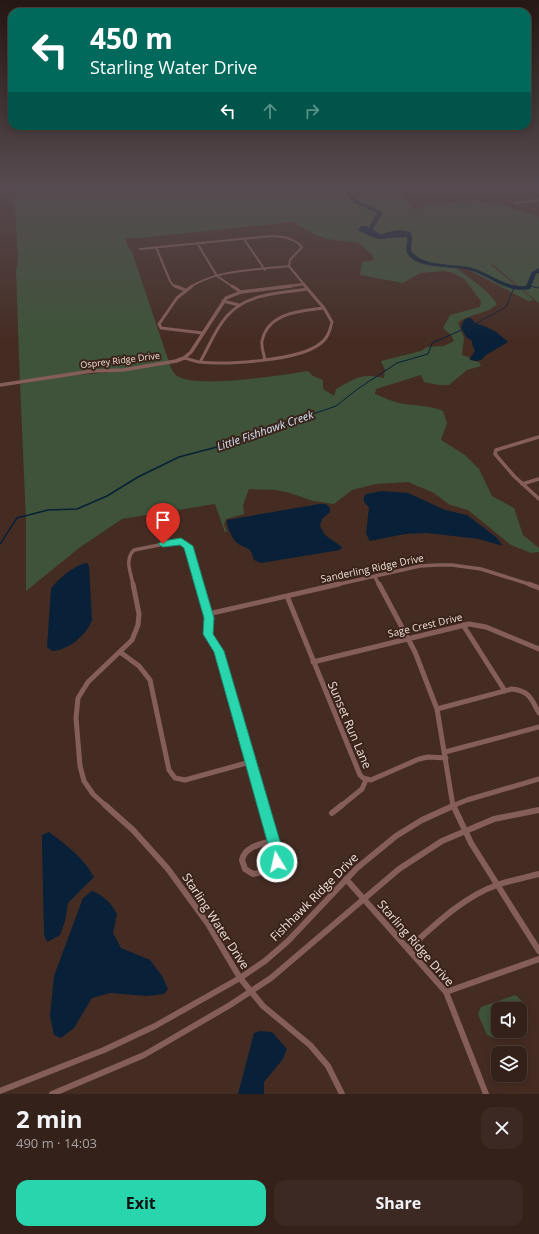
<!DOCTYPE html>
<meta charset="utf-8">
<style>
:root{--surface:#34211a;--page:#3c2923;--text:#f1f3f6;--muted:#a9a3a2;--line:#4e3e39;--accent:#29d5ac}
body{margin:0;font-family:"Open Sans",sans-serif;background:var(--page);color:var(--text);height:100vh;display:flex;flex-direction:column;font-size:15px;white-space:nowrap}
*{box-sizing:border-box;margin:0}
p{font-size:13px;color:var(--muted)}
.icon{flex:none;width:22px;height:22px;fill:none;stroke:currentColor;stroke-width:2;stroke-linecap:round;stroke-linejoin:round}
.map{position:relative;height:1094px;overflow:hidden}
.drawer{display:flex;flex-direction:column;background:var(--surface);flex:1}
.drawer>*{flex:none}
.guide{position:absolute;left:8px;top:8px;width:523px;height:122px;border-radius:12px;box-shadow:0 2px 10px #0003,0 0 0 1px var(--line);background:#00695c;color:#fff;overflow:hidden}
.fabs{position:absolute;left:491px;top:1002px;display:grid;gap:8px}
.fabs a{display:grid;place-items:center;width:36px;height:36px;border-radius:8px;background:var(--surface);box-shadow:0 2px 10px #0003,0 0 0 1px var(--line);font-size:20px}
.pin{position:absolute;display:grid;place-items:center;width:34px;height:34px;color:#fff;margin:-41px -17px;border-radius:50% 50% 50% 0;rotate:-45deg;box-shadow:0 0 4px #0007}
.pin .icon{rotate:45deg}
.me{position:absolute;width:44px;margin:-22px;rotate:351deg;stroke-linejoin:round;filter:drop-shadow(0 0 3px #0008)}
.turn{display:flex;align-items:center;gap:14px;height:84px;padding:0 16px;font-size:18px}
.turn .icon{width:52px;height:52px;stroke-width:2.5}
.turn b{display:block;font-size:28px;line-height:34px}
.lanes{display:flex;align-items:center;height:38px;padding:0 16px;background:#0003;justify-content:center;gap:20px;direction:ltr}
.lanes .off{opacity:.35}
.round{display:grid;place-items:center;flex:none;width:42px;height:42px;border-radius:12px;background:var(--page)}
.summary{display:flex;align-items:center;justify-content:space-between;height:68px;padding:0 16px}
h1{font-size:24px;font-weight:700;line-height:30px}
.primary-button{display:flex;gap:8px;margin-top:auto;padding:8px 16px}
.primary-button a{flex:1;height:46px;border-radius:12px;background:var(--accent);color:#111;font-size:16px;font-weight:700;line-height:46px;text-align:center}
.primary-button a+a{background:var(--page);color:var(--text)}
.map>svg:first-child{display:block}
.green{fill:#3e533a;fill-rule:evenodd}
.water{fill:#082038}
.lines{fill:none;stroke-linecap:round;stroke-linejoin:round}
.stream-far1{stroke:#082038;stroke-width:1}
.stream{stroke:#082038;stroke-width:1.5}
.river{fill:#082038;fill-rule:evenodd}
.minor-far4{stroke:#855e59;stroke-width:2}
.minor-far3{stroke:#855e59;stroke-width:3}
.minor-far2{stroke:#855e59;stroke-width:3.5}
.minor-far1{stroke:#855e59;stroke-width:5}
.minor{stroke:#855e59;stroke-width:6}
.tertiary-far1{stroke:#855e59;stroke-width:2.5}
.tertiary{stroke:#855e59;stroke-width:3.5}
.route{fill:#29d5ac;stroke:#1b8a70}
.labels{text-anchor:middle;dominant-baseline:central;stroke-width:4;stroke-linejoin:round;paint-order:stroke}
.far-street-label{font-size:9px;fill:#eeded8;stroke:#3a2319}
.street-label{font-size:10px;fill:#eeded8;stroke:#3a2319}
.water-label{font-size:11px;font-style:italic;fill:#d1e3f8;stroke:#3a2319}
.near-street-label{font-size:12px;fill:#eeded8;stroke:#3a2319}
</style>
<div class="map">
<svg width="539" height="1094" viewBox="0 0 539 1094">
<rect width="100%" height="100%" fill="#452c23"/>
<path class="green" d="M14 187H410L394 191 403 196 412 209H419L428 203 477 201 501 204 539 217V303L492 264 491 265 534 300 528 301 461 266 454 267C469 277 487 289 497 304 487 315 469 313 458 323L464 338 462 355 469 357 470 360 479 362 481 366 467 370 449 385H439L424 382 421 375 376 389 375 394C383 397 391 401 399 403 414 406 429 405 443 411L447 423 441 440 465 455 479 469 492 496 514 508 523 535 539 548V552L531 553 511 545 468 510 450 505 434 493 408 482 376 484 352 490 334 504 313 501 290 493 276 490 249 489 243 505 244 514 226 519 224 525 227 531 225 532 215 504 122 519 79 548 26 591V519L20 384 66 376 124 371 169 363C171 368 173 373 177 376 197 389 283 375 308 371L313 376 323 380V389L334 396 336 389C357 378 359 373 384 378L385 370 381 361 421 351 427 347 444 346 454 341 451 335 443 328 450 315 480 307 481 301 464 279 453 273 444 271 420 273 403 283 360 275 362 262 374 260 372 255 359 243 327 239 313 234 293 222 140 238H125L128 247 132 252 169 362 123 369 66 374 20 382 16 271 18 260ZM367 226C375 238 382 235 393 231 399 229 405 231 410 232L411 235H398L382 239 358 230 361 227Z
M515 995C523 999 530 1015 528 1024L520 1027V1009H498V1031H511L494 1038 487 1035 478 1014 481 1007Z"/>
<path class="water" d="M361 226H367C375 238 382 234 393 231 399 229 405 231 410 232L412 235C401 233 393 237 382 239 375 240 365 233 358 230Z
M467 318H471L475 323C491 328 495 330 508 342L486 355 481 360 476 361 471 360 470 358 475 351 472 344V341L466 337 461 327 464 320Z
M382 491 408 493 445 510 467 515 496 537 503 546 479 539 427 533 405 534 370 541 366 534 369 507 364 502V497L366 494Z
M319 504H326L330 508V512L322 519 320 526 325 535 342 547 340 550 261 563 254 560C250 544 246 550 237 543 232 538 226 526 227 520Z
M87 563 89 566 92 620C87 635 67 651 52 651L47 647 51 589C58 579 74 565 87 563Z
M49 832C66 845 84 858 94 877L68 903 65 921 60 935 47 942 44 935 42 842V835Z
M92 891C102 894 112 904 117 914L113 933 121 948 150 960 162 976 168 989 164 994 147 996 110 993 92 998 74 1028 61 1038 54 1035 50 1016 54 976 83 898Z
M260 1031 272 1032 287 1049 283 1059 264 1082V1094H238L254 1033Z"/>
<g class="lines">
<path class="stream-far1" d="M529 286 539 288
M475 324 506 307 514 288
M307 416 336 406 359 388 397 363 428 354 432 343 464 329"/>
<path class="stream" d="M0 544 17 518 48 510 77 509 107 496 138 477 179 457 232 443 310 415"/>
<path class="river" d="M341 187H345L358 201 381 211 382 214 373 229C384 240 397 233 411 234L412 239 411 250C419 266 452 264 468 267 488 271 504 288 526 286L532 272 539 268V273L536 274 530 289C506 294 491 276 469 270 453 266 422 269 410 257 403 250 408 244 407 237 392 237 379 242 368 229L377 213 354 203Z"/>
<path class="minor-far4" d="M515 203 539 200
M244 239 265 270
M197 243 217 276 233 287
M156 247 170 281 173 285 177 287
M140 249 271 236C282 236 294 238 302 247L290 260 289 266 306 287
M190 287C219 269 256 270 289 266"/>
<path class="minor-far3" d="M175 286 185 290
M192 286 177 298 159 324 161 328 203 333
M232 286 241 292
M223 301 239 305
M184 358C189 359 194 361 199 362 226 365 300 361 321 343 328 338 330 330 332 322L324 308 305 286
M265 360C264 354 261 347 262 341 268 312 301 311 324 308
M200 362C209 347 215 329 227 316 247 293 280 293 308 289"/>
<path class="minor-far2" d="M539 437 496 450 495 454 514 476 539 499
M522 484 539 479
M375 577 379 585
M133 585C131 572 124 560 134 550L179 541 188 546 199 585
M335 585 420 566 437 565H452L481 569 532 585"/>
<path class="minor-far1" d="M199 584 209 618 208 634 219 651 264 806
M379 584 415 652 437 709 453 806
M529 584 539 588
M287 596 360 775 363 778 371 780 419 759 428 757 446 758
M208 614 339 584
M463 625 505 691
M120 652 139 666 150 680 169 770 175 778 185 780 250 762
M313 662 469 624 486 627 539 649
M437 709 512 689C530 691 531 699 539 713
M445 752 539 727
M106 806 93 794 84 781 80 766 76 718 78 698 88 682 132 640 138 625 139 614 133 584
M341 806 362 789 366 780
M452 806 467 800 539 779"/>
<path class="minor" d="M105 805 133 830 168 869 208 924 240 978 263 1006 310 1045 328 1066 342 1094
M264 805 278 855C276 869 265 872 253 874L245 869 242 860C245 846 261 844 273 841
M453 805 471 843 539 951
M332 813 342 805
M346 879 446 992 486 1094
M408 949C435 925 463 897 497 885 511 880 525 878 539 874
M446 992 539 959
M0 1091 104 1050 155 1026 240 978 265 961 288 941 357 868 396 836 422 820 455 805
M52 1094 144 1055 230 1005 271 978 399 869 442 841 494 819 539 810"/>
<path class="tertiary-far1" d="M283 287 304 284"/>
<path class="tertiary" d="M0 385 92 371 123 370 176 361 184 358 191 352 226 298 241 292 291 286"/>
</g>
<linearGradient id="sky" x2="0" y2="1"><stop stop-color="#261813"/><stop offset="0.55" stop-color="#564b50"/><stop offset="1" stop-color="#564b50" stop-opacity="0"/></linearGradient>
<rect width="539" height="340" fill="url(#sky)"/>
<path class="route" d="M181 538 193 546 214 618 213 634 224 651 284 855 282 867 277 869 272 867 270 862 271 855 214 652 203 634 204 618 184 548 180 545 163 547 158 544 163 541Z"/>
<g class="labels">
<g class="far-street-label">
<text transform="translate(120 360) rotate(-7)">Osprey Ridge Drive</text>
</g>
<g class="street-label">
<text transform="translate(372 568) rotate(-12)">Sanderling Ridge Drive</text>
<text transform="translate(425 625) rotate(-13)">Sage Crest Drive</text>
</g>
<g class="water-label">
<text transform="translate(265 430) rotate(-19)">Little Fishhawk Creek</text>
</g>
<g class="near-street-label">
<text transform="translate(350 725) rotate(67)">Sunset Run Lane</text>
<text transform="translate(314 897) rotate(-45)">Fishhawk Ridge Drive</text>
<text transform="translate(216 921) rotate(57)">Starling Water Drive</text>
<text transform="translate(416 943) rotate(49)">Starling Ridge Drive</text>
</g>
</g>
</svg>
<div class="fabs">
<a><svg class="icon" aria-label="sound" viewBox="0 0 24 24"><path d="M4 9h4l5-4v14l-5-4H4zM17 9q2 3 0 6"/></svg></a>
<a><svg class="icon" aria-label="layers" viewBox="0 0 24 24"><path d="M12 4l9 5-9 5-9-5zM3 14l9 5 9-5"/></svg></a>
</div>
<div class="pin" style="left:163px;top:544px;background:#d93025"><svg class="icon" aria-label="arrive" viewBox="0 0 24 24"><path d="M6 21V4h12l-3 4 3 4H6"/></svg></div>
<svg class="me" style="left:277px;top:862px" viewBox="-20 -20 40 40"><circle r="17" fill="#29d5ac" stroke="#fff" stroke-width="3"/><path d="M0-11L8 9 0 5-8 9z" fill="#fff"/></svg>
<div class="guide">
<div class="turn"><svg class="icon" aria-label="left" viewBox="0 0 24 24"><path d="M17 20v-9H6M10 6l-5 5 5 5"/></svg><div><b>450 m</b>Starling Water Drive</div></div>
<div class="lanes"><svg class="icon" aria-label="left" viewBox="0 0 24 24"><path d="M17 20v-9H6M10 6l-5 5 5 5"/></svg><svg class="icon off" aria-label="ahead" viewBox="0 0 24 24"><path d="M12 20V5M6 11l6-6 6 6"/></svg><svg class="icon off" aria-label="right" viewBox="0 0 24 24"><path d="M7 20v-9h11M14 6l5 5-5 5"/></svg></div>
</div>
</div>
<section class="drawer">
<div class="summary"><div><h1>2 min</h1><p>490 m · 14:03</p></div><a class="round"><svg class="icon" aria-label="close" viewBox="0 0 24 24"><path d="M6 6l12 12M18 6L6 18"/></svg></a></div>
<div class="primary-button"><a>Exit</a><a>Share</a></div>
</section>
